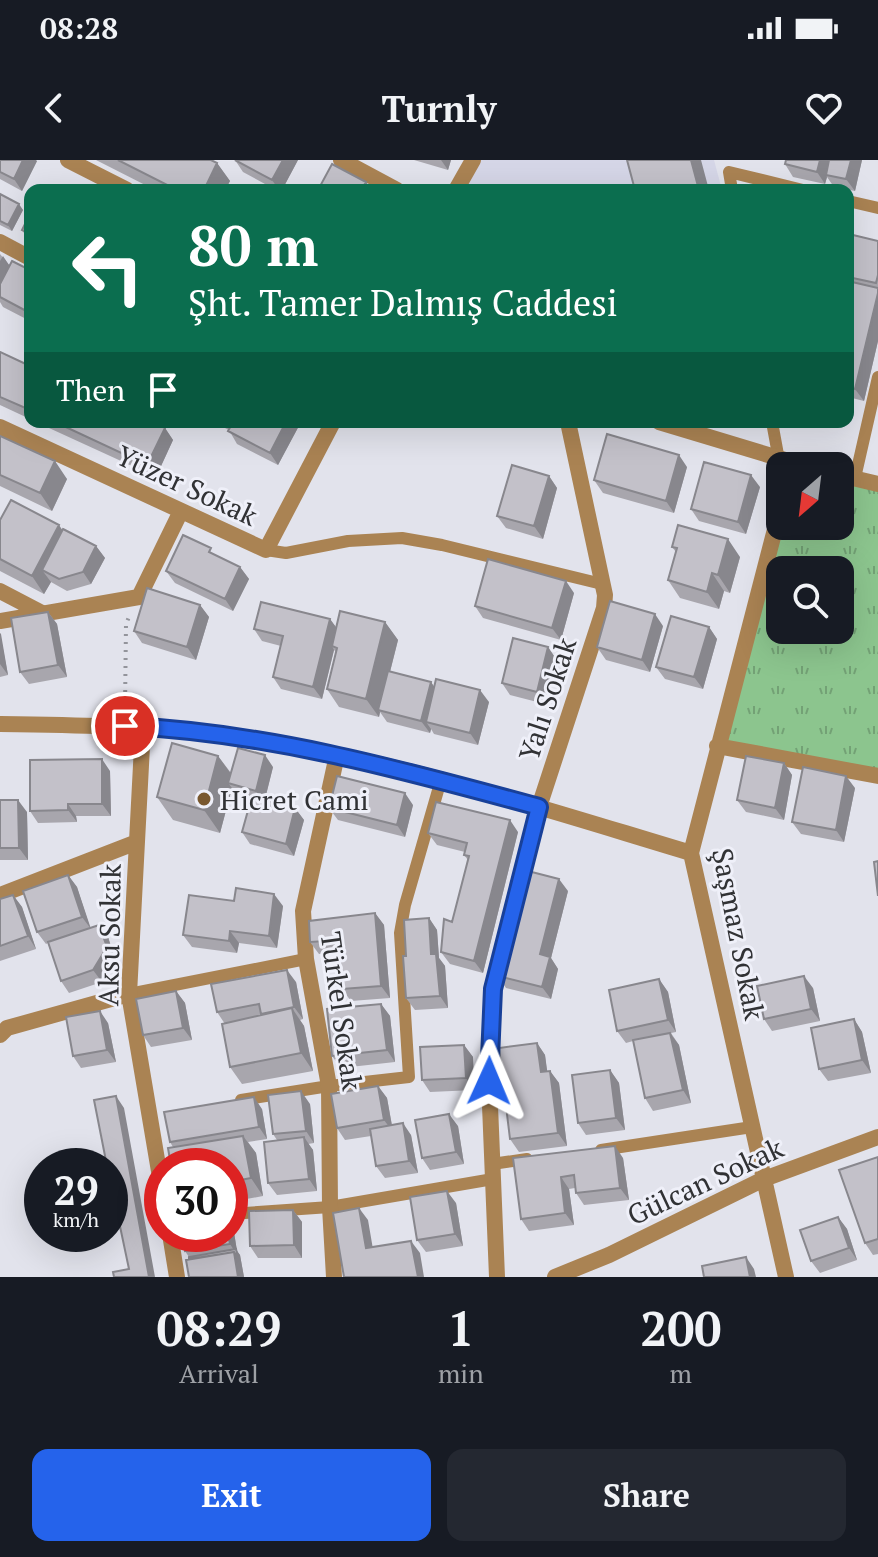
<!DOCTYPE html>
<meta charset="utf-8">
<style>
:root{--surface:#171b24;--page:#242831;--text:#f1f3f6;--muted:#9ea1a6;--accent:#2563eb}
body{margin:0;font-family:"PT Serif",serif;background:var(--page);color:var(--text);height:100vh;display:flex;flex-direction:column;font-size:30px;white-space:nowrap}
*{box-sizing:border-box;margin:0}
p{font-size:26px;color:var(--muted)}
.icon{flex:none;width:44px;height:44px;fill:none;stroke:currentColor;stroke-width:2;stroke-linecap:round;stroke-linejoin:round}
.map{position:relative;height:1117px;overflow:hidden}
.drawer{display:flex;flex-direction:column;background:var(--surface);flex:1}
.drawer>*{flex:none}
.guide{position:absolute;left:24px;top:24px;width:830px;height:244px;border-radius:16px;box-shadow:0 8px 32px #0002;background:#0b6e4f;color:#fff;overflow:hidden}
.needle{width:52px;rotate:208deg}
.buttons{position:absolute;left:766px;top:292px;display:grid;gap:16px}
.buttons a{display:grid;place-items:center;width:88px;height:88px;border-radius:16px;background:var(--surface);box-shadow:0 8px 32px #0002;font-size:40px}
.speed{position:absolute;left:24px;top:988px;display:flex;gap:16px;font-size:40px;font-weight:700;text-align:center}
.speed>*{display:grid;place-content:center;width:104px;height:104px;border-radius:50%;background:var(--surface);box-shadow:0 8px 32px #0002;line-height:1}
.speed small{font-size:20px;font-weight:400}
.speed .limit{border:12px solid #d22;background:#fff;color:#111}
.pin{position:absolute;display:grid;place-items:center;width:68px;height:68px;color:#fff;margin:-34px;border:4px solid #fff;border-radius:50%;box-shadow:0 2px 8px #0007}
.me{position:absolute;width:88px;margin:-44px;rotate:1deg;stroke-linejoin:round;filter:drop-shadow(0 0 6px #0008)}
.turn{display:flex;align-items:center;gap:28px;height:168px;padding:0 32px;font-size:36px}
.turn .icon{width:104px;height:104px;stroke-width:2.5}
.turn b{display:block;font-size:56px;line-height:68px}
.then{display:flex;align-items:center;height:76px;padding:0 32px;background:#0003;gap:16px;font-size:30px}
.eta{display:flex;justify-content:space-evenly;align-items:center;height:136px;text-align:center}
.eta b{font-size:48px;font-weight:800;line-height:56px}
.cta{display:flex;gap:16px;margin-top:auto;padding:16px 32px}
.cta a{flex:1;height:92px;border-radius:16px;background:var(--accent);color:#fff;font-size:32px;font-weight:800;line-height:92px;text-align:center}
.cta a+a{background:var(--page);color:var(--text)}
.status{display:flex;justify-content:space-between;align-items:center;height:56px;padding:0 40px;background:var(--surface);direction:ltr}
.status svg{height:22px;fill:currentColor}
header{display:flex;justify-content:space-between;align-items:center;height:104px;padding:0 32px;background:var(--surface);font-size:36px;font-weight:800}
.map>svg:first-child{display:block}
.built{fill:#d5d6e7}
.grass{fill:url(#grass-tufts);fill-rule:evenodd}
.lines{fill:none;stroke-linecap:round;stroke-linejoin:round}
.path{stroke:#93949b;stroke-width:4;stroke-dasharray:2 6;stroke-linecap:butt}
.service{stroke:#aa8353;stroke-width:12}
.minor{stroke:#aa8353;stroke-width:16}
.wall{fill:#a8a6ad}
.shaded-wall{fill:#88878d}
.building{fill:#c3c1c9;stroke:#88878d;stroke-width:2}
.route-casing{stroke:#184099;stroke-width:20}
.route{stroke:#2563eb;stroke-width:14}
.poi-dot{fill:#79582f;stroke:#eff0f9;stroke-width:3}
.labels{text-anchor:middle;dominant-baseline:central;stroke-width:6;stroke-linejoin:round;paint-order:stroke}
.street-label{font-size:28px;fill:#313235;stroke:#eff0f9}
.poi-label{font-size:28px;fill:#313235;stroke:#eff0f9;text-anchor:start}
</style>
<div class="status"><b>08:28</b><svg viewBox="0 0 49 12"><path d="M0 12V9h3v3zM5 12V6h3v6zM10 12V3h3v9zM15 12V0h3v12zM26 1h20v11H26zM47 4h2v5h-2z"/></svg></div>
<header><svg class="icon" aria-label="back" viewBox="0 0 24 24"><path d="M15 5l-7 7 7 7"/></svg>Turnly<svg class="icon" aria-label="heart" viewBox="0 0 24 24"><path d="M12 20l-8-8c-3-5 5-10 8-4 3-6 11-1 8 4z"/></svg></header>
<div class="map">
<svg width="878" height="1117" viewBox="0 0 878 1117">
<defs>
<pattern id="grass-tufts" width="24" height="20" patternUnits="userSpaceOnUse" patternTransform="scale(2)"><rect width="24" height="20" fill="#8cc58e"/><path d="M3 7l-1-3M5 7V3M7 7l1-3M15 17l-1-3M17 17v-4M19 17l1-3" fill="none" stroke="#73a175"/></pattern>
</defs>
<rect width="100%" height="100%" fill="#e2e3ec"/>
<path class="built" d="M473 0H714L722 30H456Z"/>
<path class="grass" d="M840 315 878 324V616L717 586 780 366H840ZM780 410H840V470H780Z"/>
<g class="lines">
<path class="path" d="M125 548 126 464 129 457"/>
<path class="service" d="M732 30 729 12 803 30
M848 41 878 48
M772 262 779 300
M855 318 878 217
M266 390 286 393 348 381 402 378 442 385 602 424
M129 834 306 799
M241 940 329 926 409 917 400 773 405 745 441 620
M601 990 752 967
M492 1004 527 999
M230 1054 330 1047 493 1019"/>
<path class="minor" d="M68 0 127 30
M341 0 397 30
M456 30 473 0
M0 82 30 98
M659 262 805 306
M0 267 266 390 333 262
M840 315 878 324
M780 350 691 693 786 1117
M0 431 44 454
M0 461 139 437 181 351
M0 564C71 565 142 566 213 574 376 593 534 646 691 693
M143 567 129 834 162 1029
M717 586 878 616
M0 735 137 682
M0 875 7 868 129 834
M170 1074 177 1117
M334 1117 330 1047 329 926 306 799 303 751 337 595
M497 1117 489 921 493 829 539 647 604 448 605 435 568 262
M555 1117 609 1095 764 1019 878 977"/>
</g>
<path class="wall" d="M0 0 37 1 22 31 0 19Z
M96 0H211L217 3 230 21 225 30H155Z
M235 0H298L282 30H276L243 12Z
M414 0H451L448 10Z
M786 0H862L855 31 834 27 827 17 825 24 793 17 785 4Z
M0 34 23 50 12 71 0 65Z
M30 54V82L22 70Z
M878 81V181L864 241 848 237V125L850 126 848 122V95Z
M0 94 10 106 30 110V161L3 147 0 142Z
M0 192 30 206V259L0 245Z
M45 262H152L165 268 173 280 156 317 49 268Z
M213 262H301L278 305 237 284 229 270Z
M0 276 67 319 52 351 0 326Z
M687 307 674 353 603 333 594 320Z
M549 316 557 328 543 379 506 368 497 356Z
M760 327 746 374 699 361 691 349Z
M0 360 63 371 96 386 105 398 91 424 67 431 51 422 44 434 0 411Z
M672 387 740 397 730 433 724 431 719 449 680 438 668 420 676 392Z
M240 407 249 419 233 451 175 423 166 411Z
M574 433 561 480 483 458 475 446Z
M200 445 209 457 196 500 142 483 134 471Z
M48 452 57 464 67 517 29 524 20 512Z
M330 459 336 468 385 462 398 480 390 512 431 522 434 527 489 542 478 585 434 574 431 569 430 573 387 562 380 552 379 557 339 547 327 529 336 492 334 490 322 539 281 529 273 517 281 486 262 481 254 469Z
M663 466 650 512 606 500 597 487Z
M709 467 717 479 703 529 665 519 656 507Z
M0 473 8 515 0 517Z
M548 487 556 499 545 544 510 535 502 523Z
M218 596 231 613 273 607 265 639 295 648 304 660 294 696 250 684 242 672 251 639 237 635 232 628 220 673 173 660 157 637Z
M784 603 792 615 784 660 746 652 737 640Z
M110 611 111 656H76L77 662 38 663 30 651Z
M855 628 844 682 801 674 792 662Z
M0 640 27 652 28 700H0Z
M413 645 405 677 338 660 329 648Z
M518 672 483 813 450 804 441 792 452 762 468 700 464 695 465 692 437 685 428 673Z
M68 715 77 727 90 768 108 777 115 799 102 822 69 833 61 821 48 783 46 784 37 772Z
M568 731 551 798 558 809 551 839 506 828 498 816Z
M13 735 22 747 36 789 0 801V739Z
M234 741 283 746 277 788 239 783 237 793 192 787 183 775Z
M375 753 384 765 390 838 351 841 342 829 339 793 319 794 310 782Z
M429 758 437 770 439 798 445 806 448 848 415 850 406 838V796Z
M659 819 668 832 676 872 671 873 679 885 691 943 653 951 645 938 633 881 626 883 617 871Z
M296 822 303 859 300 860 304 866 313 911 242 924 230 907 225 864 217 852Z
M813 828 820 861 772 871 764 859Z
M176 831 185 843 192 880 151 887 143 875Z
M381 844 390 856 395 902 341 908 332 896Z
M854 859 862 872 871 913 828 921 819 909Z
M108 863 116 902 81 908 73 896Z
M537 883 545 895 547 912 550 911 559 923 567 986 519 992 510 979Z
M464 885 473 897 474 930 430 932 422 920Z
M610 910 619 923 625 970 586 975 578 963Z
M378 926 387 938 392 965 411 975 418 1013 385 1018 376 1006 371 976 345 980 337 968Z
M310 944 314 983 308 984 313 990 317 1031 277 1035 268 1023 277 980 273 974Z
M262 949 267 979 248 982 256 993 263 1036 230 1042V1006L173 987 170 982Z
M458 966 464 1004 430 1010 422 998Z
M878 997V1094L873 1095 865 1083Z
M513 998H623L629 1040 584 1045 576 1033 575 1028 569 1029 574 1065 529 1071 521 1059Z
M456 1043 463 1086 426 1092 417 1080Z
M293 1050 302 1062V1098H258L250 1086Z
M838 1057 847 1069 857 1100 820 1113 811 1101Z
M230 1058 232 1060 237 1091 240 1095 244 1117H189V1097L185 1091 230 1074Z"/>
<path class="shaded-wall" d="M23 0H36L37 1 22 31 14 19Z
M283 0H298L282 30H279L272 20Z
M441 0H451L448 10Z
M691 0H701L709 30H699Z
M820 0H831L826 15 827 17 825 24 817 12Z
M851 0H862L855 31 846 19Z
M217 3 230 21 225 30H204Z
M366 22 372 30H361Z
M19 44 23 50 12 71 8 65Z
M3 96 11 108 0 129V101Z
M878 133V181L864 241 855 229Z
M286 262H301L278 305 270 293Z
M165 268 173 280 156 317 147 305Z
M679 295 687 307 674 353 666 341Z
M55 301 67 319 52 351 40 333Z
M751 315 760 327 746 374 738 362Z
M549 316 557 328 543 379 534 366Z
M59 365 71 383 42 410 51 422 44 434 32 416Z
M728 379 740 397 730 433 718 415Z
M96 386 105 398 91 424 83 412Z
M240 407 249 419 233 451 225 439Z
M712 413 724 431 719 449 707 432Z
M566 421 574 433 561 480 552 468Z
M200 445 209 457 196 500 187 487Z
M48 452 57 464 67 517 58 505Z
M655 454 663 466 650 512 642 500Z
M330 459 339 471 332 486 334 490 322 539 313 527Z
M385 462 398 480 380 551 378 550 380 552 379 557 366 539Z
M709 467 717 479 703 529 694 517Z
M0 473 1 474 8 515 0 504Z
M548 487 556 499 545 544 537 532Z
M431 522 439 534 426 562 431 569 430 573 421 561Z
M480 530 489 542 478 585 470 573Z
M265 595 273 607 264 643 256 631Z
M218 596 234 618 228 623 232 628 220 673 204 650Z
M102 599 110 611 111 656 102 644Z
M784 603 792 615 784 660 775 648Z
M846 616 855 628 844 682 836 670Z
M405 633 413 645 405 677 397 665Z
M18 640 27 652 28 700 19 688Z
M68 644 76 656 77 662 68 650Z
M295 648 304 660 294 696 286 684Z
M510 660 518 672 483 813 474 801Z
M68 715 77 727 91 769 82 757Z
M559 719 568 731 551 798 558 809 551 839 542 827 540 794Z
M274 734 283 746 277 788 269 776Z
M13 735 22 747 36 789 28 776Z
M375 753 384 765 390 838 381 826Z
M429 758 437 770 439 798 445 806 448 848 440 836 431 794Z
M99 765 108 777 115 799 102 822 93 810Z
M230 771 239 783 237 793 229 781Z
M287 810 296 822 303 859 294 847Z
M804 816 813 828 820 861 811 849Z
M659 819 668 832 676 872 668 860Z
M176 831 185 843 192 880 183 868Z
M381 844 390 856 395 902 387 890Z
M292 848 304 866 313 911 301 893Z
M100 851 108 863 116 902 107 890Z
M854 859 862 872 871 913 862 900Z
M670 873 679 885 691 943 683 930Z
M537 883 545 895 549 924 541 912Z
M464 885 473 897 474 930 466 918Z
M610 910 619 923 625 970 616 958Z
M550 911 559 923 567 986 558 973Z
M378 926 387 938 393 972 384 960Z
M301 931 310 944 314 983 306 971Z
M116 936 124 948 155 1117H149Z
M254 937 262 949 267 979 259 967Z
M449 954 458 966 464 1004 456 992Z
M403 963 411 975 418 1013 409 1001Z
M243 976 256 993 263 1036 251 1018Z
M304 977 313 990 317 1031 309 1019Z
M615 986 623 998 629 1040 620 1028Z
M561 1017 569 1029 574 1065 565 1053Z
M447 1031 456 1043 463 1086 455 1074Z
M359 1048 368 1060 375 1101 366 1088Z
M293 1050 302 1062V1098L294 1085Z
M838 1057 847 1069 857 1100 849 1088Z
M230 1058 232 1060 237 1091 240 1095 244 1117H238L234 1092 237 1095 230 1084 228 1074H230Z
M411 1081 420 1093 424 1117H418Z
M746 1097 754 1109 756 1117H750Z"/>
<path class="building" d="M0 0H23L14 19 0 12Z
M118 0H211L217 3 204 30H177Z
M235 0H283L272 20Z
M627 0H691L699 30H635Z
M786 0H820L817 12 785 4Z
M829 0H851L846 19 826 15Z
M332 4 366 22 361 30H318Z
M0 34 19 44 8 65 0 61Z
M30 54V74L22 70Z
M853 75 878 81V115L876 123 848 117V95Z
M12 101 30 110V153L0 137V124Z
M852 122 878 128V133L855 229 848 227V138Z
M848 125 851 126 848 138Z
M0 192 30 206V250L0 237Z
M55 262H152L165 268 147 305Z
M228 262H286L270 293 228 271 232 264Z
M607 274 679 295 666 341 594 320Z
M0 276 55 301 40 333 0 315Z
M704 302 751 315 738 362 691 349Z
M512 305 549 316 534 366 497 356Z
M11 340 59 365 32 416 0 399V360Z
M678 365 728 379 718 415 712 413 707 432 668 420 677 388 672 387Z
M63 369 96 386 83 412 59 419 42 410Z
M183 375 211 388 209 392 240 407 225 439 166 411Z
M488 399 566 421 552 468 475 446Z
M147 428 200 445 187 487 134 471Z
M610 441 655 454 642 500 597 487Z
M261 442 330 459 313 527 273 517 283 476 254 469Z
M340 451 385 462 366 539 327 529 337 488 332 486Z
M48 452 58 505 20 512 11 458Z
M671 456 709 467 694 517 656 507Z
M513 478 548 487 537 532 502 523Z
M388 511 431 522 421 561 378 550Z
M436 519 480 530 470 573 426 562Z
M172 583 218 596 204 650 157 637Z
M238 588 265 595 256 631 228 623Z
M746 596 784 603 775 648 737 640Z
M102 599V644H68V650L30 651V600Z
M803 607 846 616 836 670 792 662Z
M337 616 405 633 397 665 329 648Z
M252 636 295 648 286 684 242 672Z
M0 640H18L19 688H0Z
M436 642 510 660 474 801 441 792 444 759 452 762 469 696 464 695 467 683 428 673Z
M878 701V736L874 702Z
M524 710 559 719 540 794 550 797 542 827 498 816Z
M68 715 82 757 37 772 23 731Z
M236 728 274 734 269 776 230 771 229 781 183 775 189 735 234 741Z
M13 735 28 776 0 786V739Z
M375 753 381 826 342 829 339 787H344L343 780 310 782 309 761Z
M429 758 431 794H436L440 836 406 838 403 796H406L404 760Z
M99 765 107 787 93 810 61 821 48 782Z
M287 810 294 847 261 854 259 844 217 852 211 824Z
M804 816 811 849 764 859 757 826Z
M659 819 668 860 617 871 609 830Z
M176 831 183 868 143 875 136 839Z
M381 844 387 890 332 896 327 849Z
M292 848 301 893 230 907 222 864Z
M100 851 107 890 73 896 66 857Z
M854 859 862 900 819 909 811 868Z
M670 873 683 930 645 938 633 880Z
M537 883 541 912 550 911 558 973 510 979 499 888Z
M464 885 466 918 422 920 420 887Z
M610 910 616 958 578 963 572 915Z
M378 926 384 960 337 968 331 934Z
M301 931 306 971 273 974 268 935Z
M116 936 149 1117H114L113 1112 129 1109 110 1019V1006H107L94 940Z
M254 937 259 967 170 982 164 952Z
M449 954 456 992 422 998 415 960Z
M403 963 409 1001 376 1006 370 969Z
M243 976 251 1018 230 1022V1006H171L168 988Z
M304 977 309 1019 268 1023 264 982Z
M615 986 620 1028 576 1033 574 1015 561 1017 565 1053 521 1059 513 998Z
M878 997V1079L865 1083 839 1010Z
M447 1031 455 1074 417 1080 410 1037Z
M359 1048 366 1088 411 1081 418 1117H344L333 1053Z
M293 1050 294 1085 250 1086 249 1051Z
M838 1057 849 1088 811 1101 800 1070Z
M182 1074H228L230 1084 185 1091Z
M236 1089 238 1098 234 1092 189 1099V1097Z
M234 1092 238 1117H189L186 1100Z
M746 1097 750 1117H704L702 1106Z"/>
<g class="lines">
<defs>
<path id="route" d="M125 566C266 572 403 610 539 647L493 829 489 921"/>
</defs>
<use href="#route" class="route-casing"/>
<use href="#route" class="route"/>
</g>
<circle class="poi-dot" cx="204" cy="639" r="8"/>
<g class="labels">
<g class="street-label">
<text transform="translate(187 325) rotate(25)">Yüzer Sokak</text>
<text transform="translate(547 539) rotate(-72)">Yalı Sokak</text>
<text transform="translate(739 774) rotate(79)">Şaşmaz Sokak</text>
<text transform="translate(109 775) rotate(-89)">Aksu Sokak</text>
<text transform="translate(342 851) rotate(82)">Türkel Sokak</text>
<text transform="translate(705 1021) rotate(-25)">Gülcan Sokak</text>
</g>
<g class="poi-label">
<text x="220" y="639">Hicret Cami</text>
</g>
</g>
</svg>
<div class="buttons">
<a><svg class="needle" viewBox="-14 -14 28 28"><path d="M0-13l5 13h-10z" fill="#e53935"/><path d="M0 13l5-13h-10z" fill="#9ea1a6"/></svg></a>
<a><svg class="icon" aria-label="search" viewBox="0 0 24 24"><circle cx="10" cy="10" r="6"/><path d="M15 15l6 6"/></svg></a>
</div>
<div class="speed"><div>29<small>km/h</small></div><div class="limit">30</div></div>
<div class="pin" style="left:125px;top:566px;background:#d93025"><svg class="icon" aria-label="arrive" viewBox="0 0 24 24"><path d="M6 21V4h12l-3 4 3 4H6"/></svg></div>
<svg class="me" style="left:489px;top:921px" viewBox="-20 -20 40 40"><path d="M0-17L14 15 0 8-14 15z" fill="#2563eb" stroke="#fff" stroke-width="4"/></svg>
<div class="guide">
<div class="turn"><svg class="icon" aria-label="left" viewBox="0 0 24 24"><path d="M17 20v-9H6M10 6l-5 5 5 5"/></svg><div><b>80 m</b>Şht. Tamer Dalmış Caddesi</div></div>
<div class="then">Then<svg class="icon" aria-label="arrive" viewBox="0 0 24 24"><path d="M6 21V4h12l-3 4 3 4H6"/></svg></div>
</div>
</div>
<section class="drawer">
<div class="eta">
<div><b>08:29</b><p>Arrival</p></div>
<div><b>1</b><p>min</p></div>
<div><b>200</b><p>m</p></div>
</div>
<div class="cta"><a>Exit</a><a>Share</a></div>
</section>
